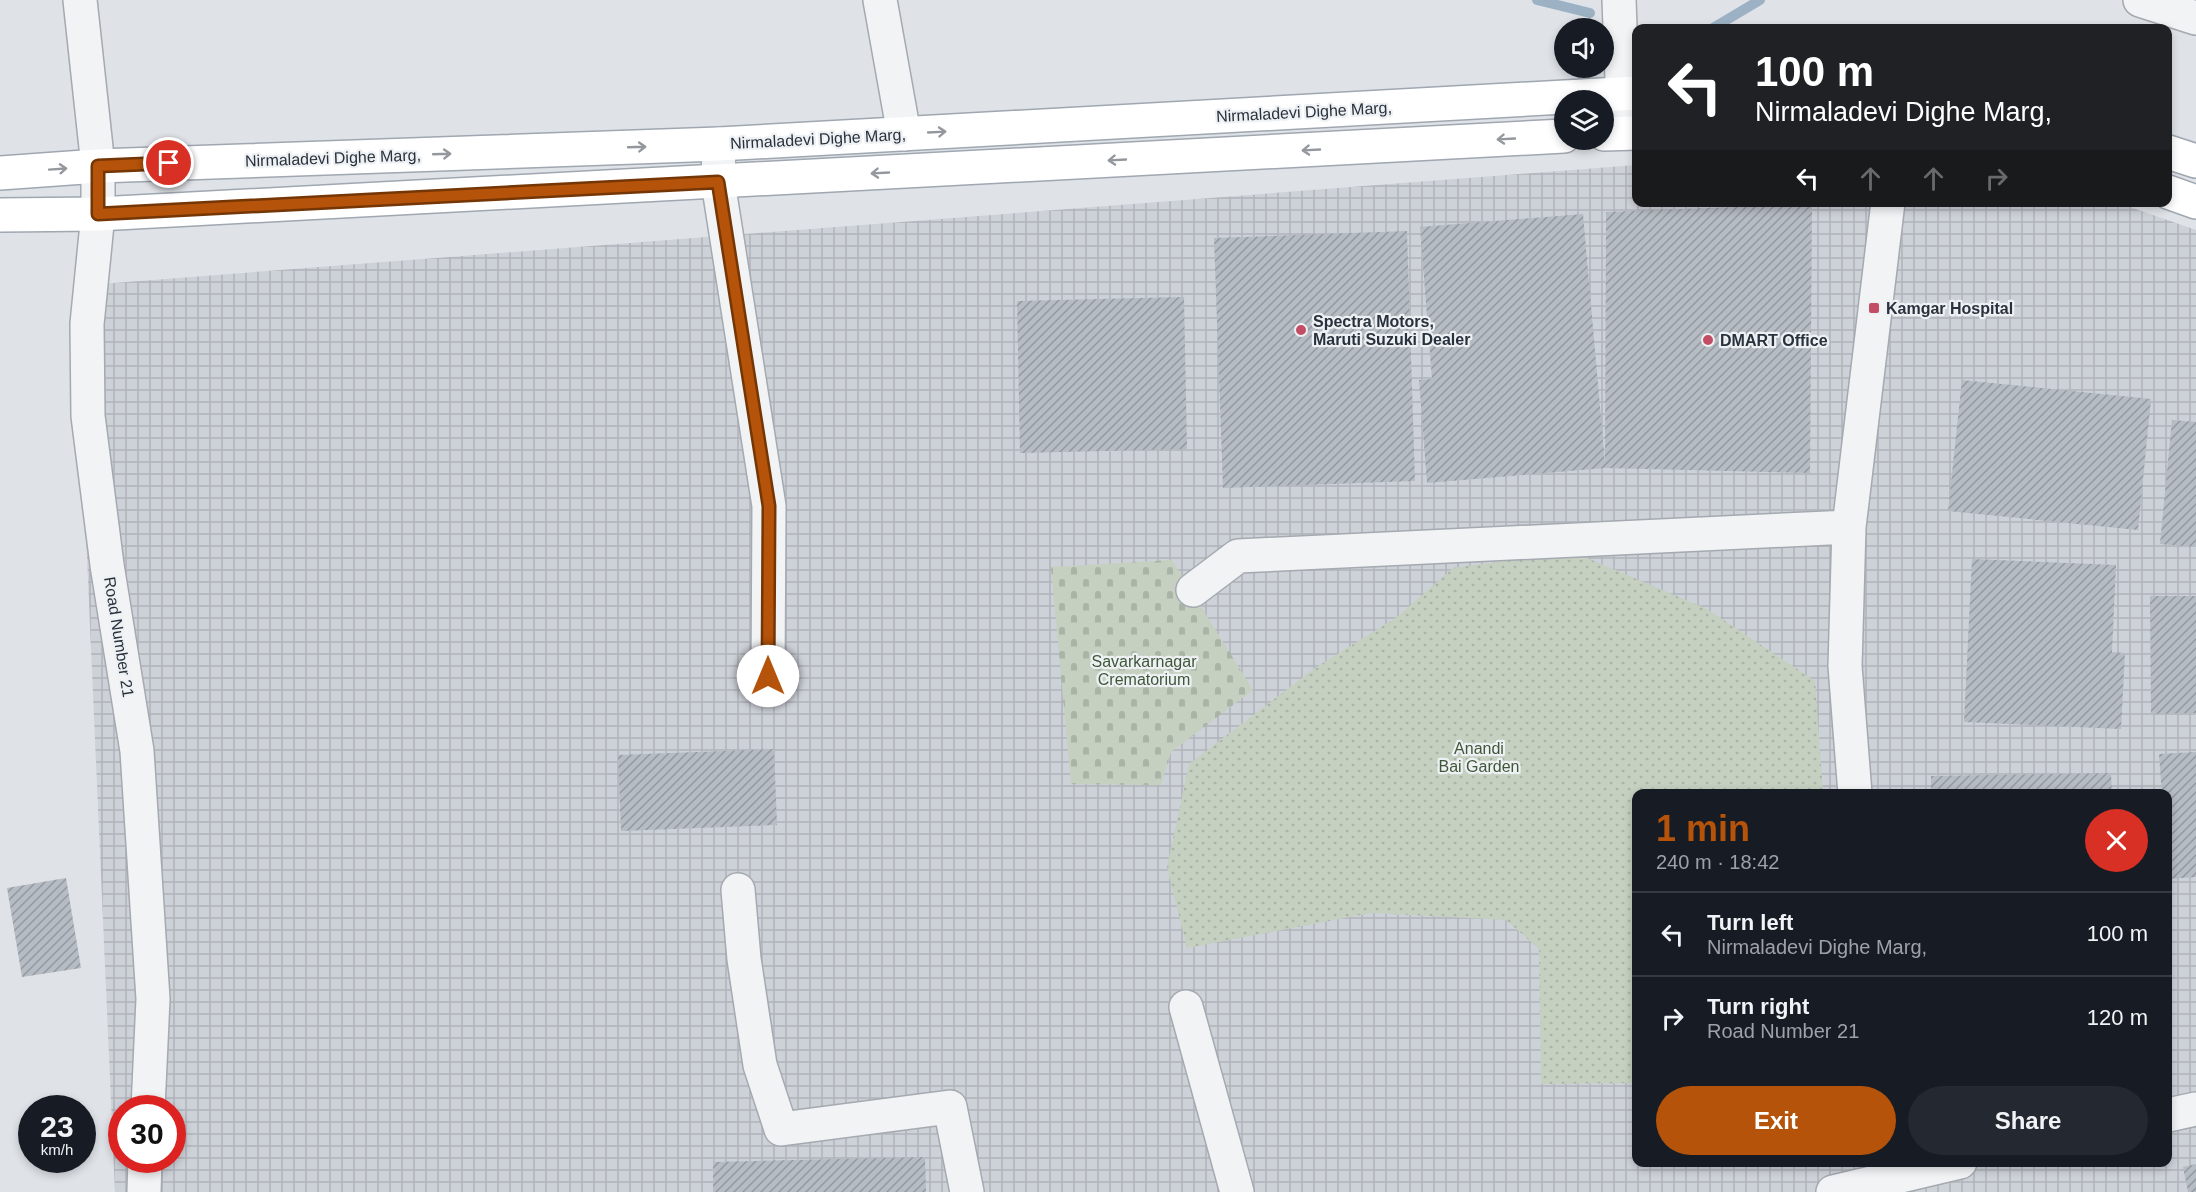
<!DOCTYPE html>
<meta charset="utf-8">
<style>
:root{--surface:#171b24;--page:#242831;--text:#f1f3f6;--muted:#9ea1a6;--line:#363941;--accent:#b45309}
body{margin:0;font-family:Arial,sans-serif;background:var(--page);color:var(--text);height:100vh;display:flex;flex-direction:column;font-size:22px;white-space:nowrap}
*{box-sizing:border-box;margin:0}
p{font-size:20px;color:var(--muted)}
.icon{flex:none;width:33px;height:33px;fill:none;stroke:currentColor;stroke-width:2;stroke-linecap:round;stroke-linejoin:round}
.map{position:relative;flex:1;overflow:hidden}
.sheet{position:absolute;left:1632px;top:789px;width:540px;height:378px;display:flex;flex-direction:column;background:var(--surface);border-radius:12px;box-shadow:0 3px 9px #0003}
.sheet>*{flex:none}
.top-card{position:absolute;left:1632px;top:24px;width:540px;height:183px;border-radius:12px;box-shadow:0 3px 9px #0003;background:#202124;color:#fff;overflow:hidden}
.buttons{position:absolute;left:1554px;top:18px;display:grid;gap:12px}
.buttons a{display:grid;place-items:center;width:60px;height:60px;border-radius:50%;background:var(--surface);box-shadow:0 3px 9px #0003;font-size:30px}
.speed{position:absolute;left:18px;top:1095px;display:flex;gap:12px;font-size:30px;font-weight:700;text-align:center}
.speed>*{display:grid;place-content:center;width:78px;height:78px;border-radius:50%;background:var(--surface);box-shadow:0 3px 9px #0003;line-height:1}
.speed small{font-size:15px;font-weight:400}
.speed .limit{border:9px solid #d22;background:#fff;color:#111}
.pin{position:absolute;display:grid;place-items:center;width:51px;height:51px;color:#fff;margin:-26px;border:3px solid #fff;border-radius:50%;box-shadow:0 2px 6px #0007}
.me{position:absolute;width:66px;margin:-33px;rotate:0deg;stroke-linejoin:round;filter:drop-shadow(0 0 4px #0008)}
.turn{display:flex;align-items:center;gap:21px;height:126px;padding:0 24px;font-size:27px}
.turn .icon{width:78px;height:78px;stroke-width:2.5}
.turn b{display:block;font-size:42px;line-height:51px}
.lanes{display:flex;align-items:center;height:57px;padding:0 24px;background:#0003;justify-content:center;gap:30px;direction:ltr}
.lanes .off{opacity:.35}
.round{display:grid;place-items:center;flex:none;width:63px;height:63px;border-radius:32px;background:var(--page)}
.head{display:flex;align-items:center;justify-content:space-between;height:102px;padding:0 24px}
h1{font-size:36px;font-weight:700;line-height:45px;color:var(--accent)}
.primary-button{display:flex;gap:12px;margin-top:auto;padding:12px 24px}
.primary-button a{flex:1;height:69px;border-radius:36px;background:var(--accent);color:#fff;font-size:24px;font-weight:700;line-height:69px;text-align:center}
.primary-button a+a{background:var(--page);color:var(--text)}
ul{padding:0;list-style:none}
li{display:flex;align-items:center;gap:18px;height:84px;padding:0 24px;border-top:2px solid var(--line)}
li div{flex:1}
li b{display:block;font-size:22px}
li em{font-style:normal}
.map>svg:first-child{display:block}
.industrial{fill:url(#industrial-grid);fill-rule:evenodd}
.grass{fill:url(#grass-dots)}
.cemetery{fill:url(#cemetery-stones)}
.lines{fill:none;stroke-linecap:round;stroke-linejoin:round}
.stream{stroke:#9cb2c4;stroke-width:10}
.building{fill:url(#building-hatch)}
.minor-casing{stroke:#a5a9b0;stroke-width:36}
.major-casing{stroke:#9fa7b1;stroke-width:36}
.minor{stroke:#f1f3f5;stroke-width:33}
.major{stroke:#fff;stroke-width:33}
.oneway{stroke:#94989e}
.route-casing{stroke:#753606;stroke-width:15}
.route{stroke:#b45309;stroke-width:10}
.poi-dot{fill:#c24d65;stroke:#eef1f4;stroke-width:2}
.labels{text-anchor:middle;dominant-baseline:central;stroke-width:4.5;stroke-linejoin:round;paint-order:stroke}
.street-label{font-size:16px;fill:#29313c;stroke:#eef1f4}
.poi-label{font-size:16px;font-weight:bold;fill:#29313c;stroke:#eef1f4;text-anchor:start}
.park-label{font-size:16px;fill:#3f5738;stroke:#eef1f4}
</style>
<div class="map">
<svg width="2196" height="1192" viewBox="0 0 2196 1192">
<defs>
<pattern id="industrial-grid" width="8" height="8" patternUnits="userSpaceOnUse" patternTransform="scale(1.5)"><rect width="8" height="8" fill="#cdd1d8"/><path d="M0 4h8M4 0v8" fill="none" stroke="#b0b4ba"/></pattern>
<pattern id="grass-dots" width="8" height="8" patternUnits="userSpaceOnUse" patternTransform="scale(1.5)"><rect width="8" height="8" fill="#c5d0c0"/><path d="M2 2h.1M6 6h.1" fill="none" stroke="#a9b3a6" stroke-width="1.8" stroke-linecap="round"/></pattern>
<pattern id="cemetery-stones" width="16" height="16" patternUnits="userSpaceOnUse" patternTransform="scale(1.5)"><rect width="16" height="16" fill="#c5d0c0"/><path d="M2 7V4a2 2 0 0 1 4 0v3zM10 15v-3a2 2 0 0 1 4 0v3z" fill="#a9b3a6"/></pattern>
<pattern id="building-hatch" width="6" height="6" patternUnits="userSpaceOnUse" patternTransform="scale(1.5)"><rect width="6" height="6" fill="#b6bcc3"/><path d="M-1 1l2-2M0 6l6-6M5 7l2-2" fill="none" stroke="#9499a0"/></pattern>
</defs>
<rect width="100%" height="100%" fill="#dfe2e7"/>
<path class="industrial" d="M1636 165V202H2116L2196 230V1192H115L75 286ZM1636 794H2168V1162H1636ZM122 1108H172V1160H122Z"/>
<path class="grass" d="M1573 552 1707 609 1815 681 1823 793 1636 794V1083L1541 1084 1539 949 1506 920 1371 913 1187 948 1167 867 1189 764 1315 668 1397 617 1453 568Z"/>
<path class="cemetery" d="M1172 560 1253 690 1171 752 1161 785 1071 784 1051 567Z"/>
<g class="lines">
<path class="stream" d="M1537 0 1590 13
M1713 28 1760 0"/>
</g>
<path class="building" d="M1812 204 1810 473 1605 468 1427 483 1419 380 1432 379 1420 227 1583 214 1605 464 1606 212Z
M1407 231 1415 481 1223 488 1214 238Z
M1184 297 1187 449 1020 453 1017 301Z
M1962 380 2151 399 2138 530 1948 511Z
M2172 420 2196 422V547L2160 544Z
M1972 559 2116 565 2112 652 2125 653 2121 729 1964 722Z
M2150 596H2196V713L2151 714Z
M774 749 777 825 621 831 618 755Z
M2196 752V877L2168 879V794H2162L2159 754Z
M2111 773 2112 794H1931V776Z
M66 878 81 968 22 977 7 888Z
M925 1157 926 1192H713V1162Z
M2196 1164V1192H2188L2183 1167Z"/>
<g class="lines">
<defs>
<path id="minor" d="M80 0 98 166V214L87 324 88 416 107 565 137 751 153 999 148 1108
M880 0 904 134
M1619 0 1624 133
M2140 0 2196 18
M719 144 718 182 769 506 768 676
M1193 590 1238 556 1849 527
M1855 794 1845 666 1849 527 1888 202
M738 890 744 959 760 1065 781 1129 950 1107 967 1192
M1186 1007 1237 1192
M2168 1115 2196 1109
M144 1192 145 1160
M1833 1192 1960 1162"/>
<path id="major" d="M1604 134 1636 133
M2168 152 2196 161
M0 173 98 166 719 144 1636 93
M2168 192 2196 202
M0 215 98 214 1564 136"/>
</defs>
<use href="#minor" class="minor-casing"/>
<use href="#major" class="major-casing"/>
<use href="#minor" class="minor"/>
<use href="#major" class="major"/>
</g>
<defs><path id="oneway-shaft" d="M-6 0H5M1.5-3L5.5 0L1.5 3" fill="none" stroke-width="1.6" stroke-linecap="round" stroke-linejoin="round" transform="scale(1.5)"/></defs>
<g class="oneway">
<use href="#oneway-shaft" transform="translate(937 132) rotate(-3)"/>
<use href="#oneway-shaft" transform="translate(1506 139) rotate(177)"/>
<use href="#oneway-shaft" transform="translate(637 147) rotate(-2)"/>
<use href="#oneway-shaft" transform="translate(1311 150) rotate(177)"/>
<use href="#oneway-shaft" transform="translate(442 154) rotate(-2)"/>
<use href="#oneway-shaft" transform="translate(1117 160) rotate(177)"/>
<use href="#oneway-shaft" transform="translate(58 169) rotate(-4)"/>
<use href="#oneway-shaft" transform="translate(880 173) rotate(177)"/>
</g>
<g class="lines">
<defs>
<path id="route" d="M169 163 98 166V214L718 182 769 506 768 676"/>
</defs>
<use href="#route" class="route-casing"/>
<use href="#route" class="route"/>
</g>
<g class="poi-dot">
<rect x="1868" y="302" width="12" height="12" rx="3"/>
<circle cx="1301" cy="330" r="6"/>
<circle cx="1708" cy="340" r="6"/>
</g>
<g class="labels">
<g class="street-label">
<text transform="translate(1304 112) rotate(-3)">Nirmaladevi Dighe Marg,</text>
<text transform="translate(818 139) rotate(-3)">Nirmaladevi Dighe Marg,</text>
<text transform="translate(333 158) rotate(-2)">Nirmaladevi Dighe Marg,</text>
<text transform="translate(119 637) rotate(81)">Road Number 21</text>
</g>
<g class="poi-label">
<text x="1886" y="308">Kamgar Hospital</text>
<text x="1313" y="321">Spectra Motors,<tspan x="1313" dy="18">Maruti Suzuki Dealer</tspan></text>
<text x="1720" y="340">DMART Office</text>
</g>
<g class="park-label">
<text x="1144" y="661">Savarkarnagar<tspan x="1144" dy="18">Crematorium</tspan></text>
<text x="1479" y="748">Anandi<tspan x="1479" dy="18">Bai Garden</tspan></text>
</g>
</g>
</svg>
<div class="buttons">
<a><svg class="icon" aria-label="sound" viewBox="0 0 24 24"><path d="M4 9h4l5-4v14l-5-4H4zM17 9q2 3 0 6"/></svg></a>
<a><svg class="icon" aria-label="layers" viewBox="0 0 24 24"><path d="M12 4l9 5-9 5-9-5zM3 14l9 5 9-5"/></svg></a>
</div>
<div class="speed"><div>23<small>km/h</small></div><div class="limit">30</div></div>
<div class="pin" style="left:169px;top:163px;background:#d93025"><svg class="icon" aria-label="arrive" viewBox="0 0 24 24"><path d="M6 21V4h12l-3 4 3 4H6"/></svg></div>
<svg class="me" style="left:768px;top:676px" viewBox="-20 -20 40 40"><circle r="19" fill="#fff"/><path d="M0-13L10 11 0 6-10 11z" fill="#b45309"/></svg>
<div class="top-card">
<div class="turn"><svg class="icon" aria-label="left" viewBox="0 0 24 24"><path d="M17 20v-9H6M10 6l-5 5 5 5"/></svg><div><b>100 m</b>Nirmaladevi Dighe Marg,</div></div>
<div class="lanes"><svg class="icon" aria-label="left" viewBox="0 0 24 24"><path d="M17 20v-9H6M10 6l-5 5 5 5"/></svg><svg class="icon off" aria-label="ahead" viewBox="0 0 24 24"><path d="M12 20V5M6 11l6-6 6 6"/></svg><svg class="icon off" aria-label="ahead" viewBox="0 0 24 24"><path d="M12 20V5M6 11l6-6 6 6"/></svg><svg class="icon off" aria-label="right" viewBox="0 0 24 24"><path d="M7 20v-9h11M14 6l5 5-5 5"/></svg></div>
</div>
<section class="sheet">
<div class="head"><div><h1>1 min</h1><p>240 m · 18:42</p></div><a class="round" style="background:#d93025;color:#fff"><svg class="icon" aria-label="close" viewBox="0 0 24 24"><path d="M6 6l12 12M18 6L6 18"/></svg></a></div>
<ul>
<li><svg class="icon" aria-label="left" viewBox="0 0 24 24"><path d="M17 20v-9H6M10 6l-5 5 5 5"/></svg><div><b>Turn left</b><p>Nirmaladevi Dighe Marg,</p></div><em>100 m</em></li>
<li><svg class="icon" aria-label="right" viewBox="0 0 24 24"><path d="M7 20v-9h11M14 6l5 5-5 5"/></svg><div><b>Turn right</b><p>Road Number 21</p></div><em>120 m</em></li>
</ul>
<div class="primary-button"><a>Exit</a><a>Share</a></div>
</section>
</div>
